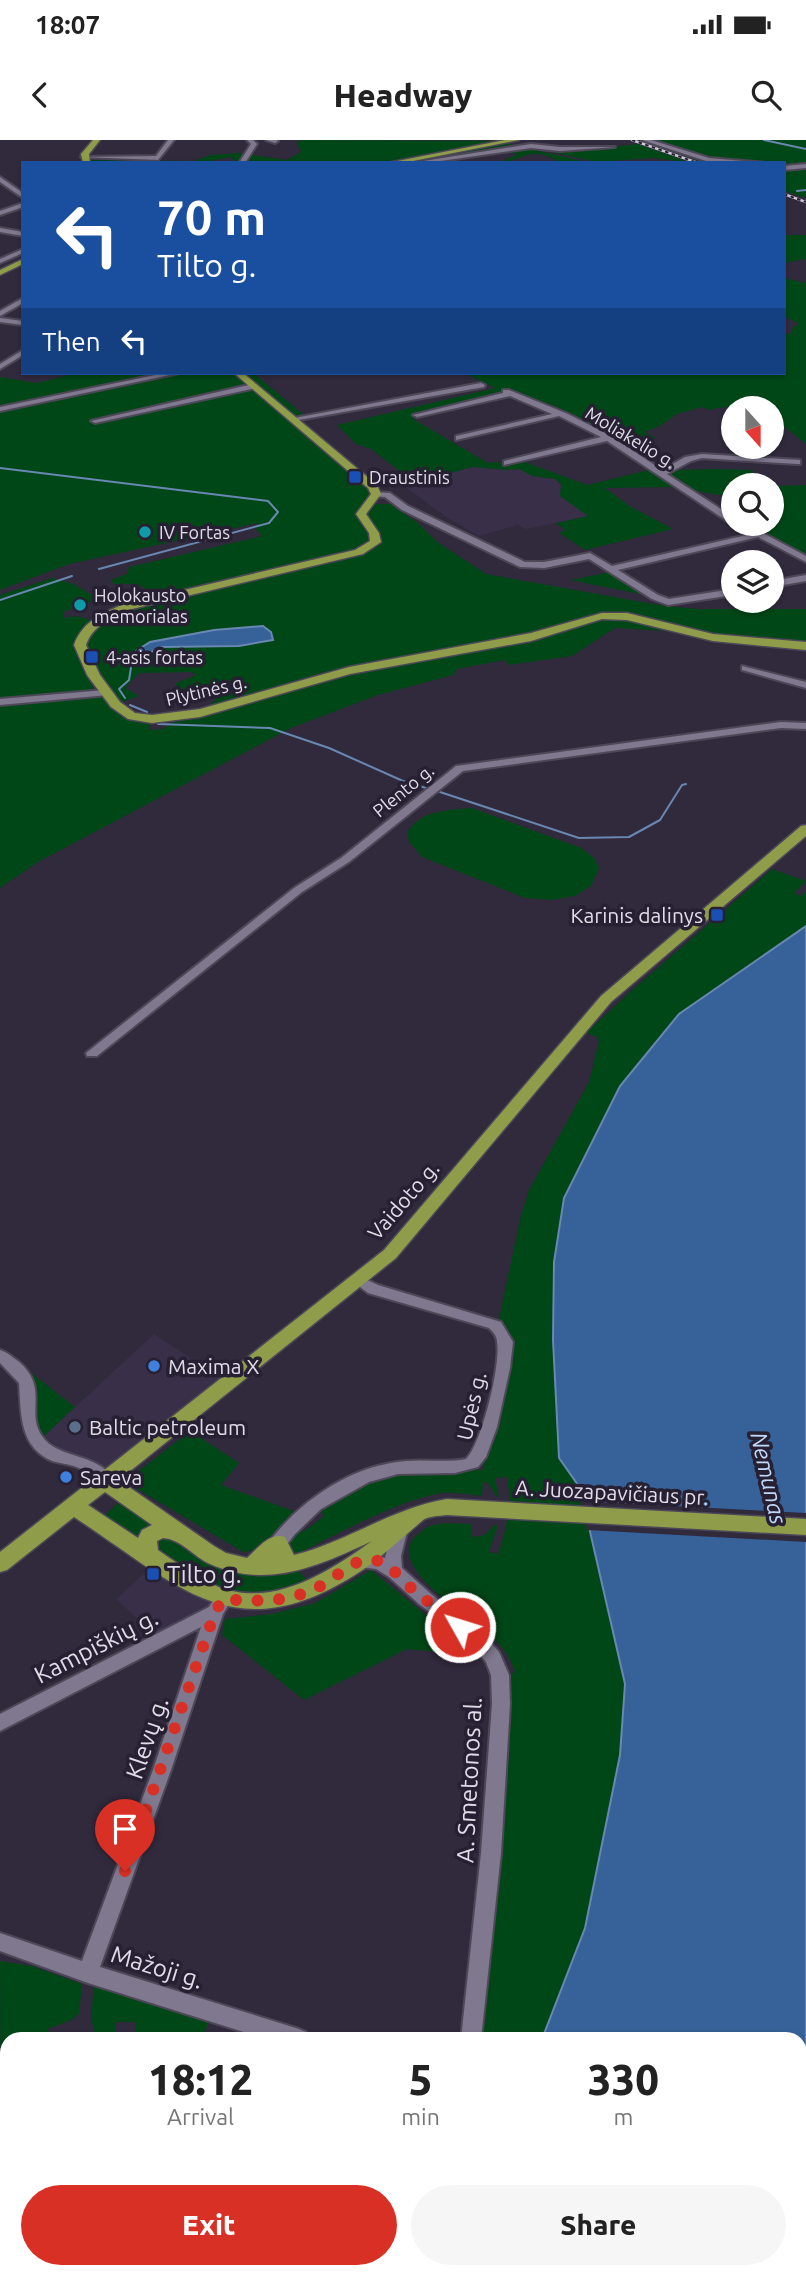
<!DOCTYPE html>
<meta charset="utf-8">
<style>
:root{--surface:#fff;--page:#f6f6f6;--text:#222;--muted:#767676;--accent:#d93025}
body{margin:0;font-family:Ubuntu,sans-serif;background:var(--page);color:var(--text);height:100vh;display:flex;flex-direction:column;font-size:26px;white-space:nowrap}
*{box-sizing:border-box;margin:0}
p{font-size:23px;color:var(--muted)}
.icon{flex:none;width:38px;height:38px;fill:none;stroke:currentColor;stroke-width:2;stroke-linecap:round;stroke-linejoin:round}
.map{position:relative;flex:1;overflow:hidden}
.drawer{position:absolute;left:0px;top:1892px;width:807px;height:247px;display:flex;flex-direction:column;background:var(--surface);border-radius:21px 21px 0 0;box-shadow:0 2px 5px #0004}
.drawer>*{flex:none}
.hud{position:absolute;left:21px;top:21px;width:765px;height:214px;border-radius:0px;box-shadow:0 2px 5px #0004;background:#1a4fa0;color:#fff;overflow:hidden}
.needle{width:46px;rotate:159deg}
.controls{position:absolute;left:721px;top:256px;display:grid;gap:14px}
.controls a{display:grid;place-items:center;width:63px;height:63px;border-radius:50%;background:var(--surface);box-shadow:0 2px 5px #0004;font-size:35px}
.pin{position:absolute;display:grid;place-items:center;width:60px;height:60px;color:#fff;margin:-72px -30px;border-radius:50% 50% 50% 0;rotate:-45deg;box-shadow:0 0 7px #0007}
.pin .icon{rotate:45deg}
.me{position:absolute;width:77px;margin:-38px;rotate:309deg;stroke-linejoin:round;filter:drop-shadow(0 0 5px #0008)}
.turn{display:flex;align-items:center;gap:24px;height:147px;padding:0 21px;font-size:32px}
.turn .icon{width:91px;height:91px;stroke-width:2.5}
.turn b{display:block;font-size:49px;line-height:60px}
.then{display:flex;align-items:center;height:66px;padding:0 21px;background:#0003;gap:14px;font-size:26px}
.eta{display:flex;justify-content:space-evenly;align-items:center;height:119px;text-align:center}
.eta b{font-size:42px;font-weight:800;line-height:49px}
.button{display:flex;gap:14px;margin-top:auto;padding:14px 21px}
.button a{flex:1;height:80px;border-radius:42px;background:var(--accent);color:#fff;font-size:28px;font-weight:800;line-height:80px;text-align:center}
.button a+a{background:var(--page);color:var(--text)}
.status{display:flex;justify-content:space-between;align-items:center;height:49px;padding:0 35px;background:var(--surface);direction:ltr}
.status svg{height:19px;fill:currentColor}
header{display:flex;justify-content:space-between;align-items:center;height:91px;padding:0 21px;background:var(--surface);font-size:32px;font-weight:800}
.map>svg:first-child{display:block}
.built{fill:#392f49}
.green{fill:#004717;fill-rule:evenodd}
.water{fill:#366299;stroke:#6987b1;stroke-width:2}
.pier{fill:#312a3d}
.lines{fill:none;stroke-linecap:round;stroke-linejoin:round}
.stream{stroke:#6987b1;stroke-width:2}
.minor-casing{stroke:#4d4757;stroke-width:4}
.major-casing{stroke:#4d4757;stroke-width:3}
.minor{fill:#7f788e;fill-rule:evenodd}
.major{fill:#8f9c49;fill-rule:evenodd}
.rail-casing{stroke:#ccc8d5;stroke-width:2.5}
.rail{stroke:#272033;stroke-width:2;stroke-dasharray:3.5;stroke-linecap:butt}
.route{stroke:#d93025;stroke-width:12;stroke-dasharray:0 21.6}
.transit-dot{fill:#1a4fb4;stroke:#272033;stroke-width:2.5}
.culture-dot{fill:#0f9aa8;stroke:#272033;stroke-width:2.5}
.shop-dot{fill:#3f7fe0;stroke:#272033;stroke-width:2.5}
.service-dot{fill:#5c6f8a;stroke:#272033;stroke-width:2.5}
.labels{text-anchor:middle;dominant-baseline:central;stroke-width:7;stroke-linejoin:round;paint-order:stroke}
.far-street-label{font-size:18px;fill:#e0dce8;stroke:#272033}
.far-poi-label{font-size:18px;fill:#e0dce8;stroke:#272033;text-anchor:start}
.poi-label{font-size:21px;fill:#e0dce8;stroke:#272033;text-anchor:start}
.street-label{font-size:21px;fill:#e0dce8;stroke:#272033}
.water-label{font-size:23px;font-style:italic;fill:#c0d9fa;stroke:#272033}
.near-poi-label{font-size:24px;fill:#e0dce8;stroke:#272033;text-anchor:start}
.near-street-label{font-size:24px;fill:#e0dce8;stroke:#272033}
</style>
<div class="status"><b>18:07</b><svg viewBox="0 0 49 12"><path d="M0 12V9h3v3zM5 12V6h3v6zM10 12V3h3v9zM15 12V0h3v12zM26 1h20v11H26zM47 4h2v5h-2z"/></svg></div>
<header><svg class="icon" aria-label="back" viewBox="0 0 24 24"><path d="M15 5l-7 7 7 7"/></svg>Headway<svg class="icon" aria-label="search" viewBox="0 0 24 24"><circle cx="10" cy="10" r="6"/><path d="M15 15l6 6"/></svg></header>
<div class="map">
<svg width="806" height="2137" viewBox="0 0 806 2137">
<rect width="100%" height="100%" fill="#312a3d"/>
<path class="built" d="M473 327 507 330 519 329 540 337 555 339 588 376 526 389 518 385 479 396 446 377 403 345Z
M154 1194 223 1240 109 1329 65 1312 44 1296Z
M149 1429 169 1443 209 1460 210 1467 157 1497 116 1459Z
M151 2132H258L257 2137H149Z"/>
<path class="green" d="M301 0 502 1 385 23H237L231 17 200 23H92L90 20 194 21 210 15 239 13 287 20 301 12 297 3Z
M638 0H806V58L784 51V23H704Z
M505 3 591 23C583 23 570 25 562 23 553 19 546 14 536 14 522 14 512 23 498 23L518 14 494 10 396 23Z
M638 4 692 23 653 18 596 22 528 7 571 11Z
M784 95H806V119L784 123Z
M784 138 806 143V304L786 288 772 282V268C750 268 729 264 709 270L702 267 677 274 660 286 644 292 656 298 623 305C588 282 549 257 507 254 491 253 432 270 413 274L417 277 413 279 488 323 499 322 505 326 522 321 587 345 653 329 677 347 605 348 631 367 673 389 585 410 559 393 566 390 556 383 588 376 560 356 561 344 555 339 532 336 519 329 507 330 473 327 403 345 399 342 404 337 401 332 371 309 356 304 337 285 495 248 464 233H784V196L792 192 793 187 799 184 784 176Z
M77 233H234L367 346 370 358C349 376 362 378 371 397L370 403 346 413 159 455 136 444H114L110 440 127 434 129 427 262 396 256 389 258 383 69 424 0 450V237L37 243Z
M243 233H253L304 275 295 276Z
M717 329 752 330 757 340 747 343 751 345H733V357C713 353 679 353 669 333L673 330Z
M806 345V417L742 383H772V346Z
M376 364H390L418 383 436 401 486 434 665 466 699 469H806V504L709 494 623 473H597L523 496 325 532 214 566 211 563 216 560 206 552 191 553 174 544 196 535 191 532 139 533 125 548 139 556 118 563C103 547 85 518 86 495L99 484 135 466 372 409 380 399 367 374 369 368ZM234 488 272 499 239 506 162 507 133 521 136 511 150 502Z
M611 432 650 456 570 440Z
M52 438 73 444 106 463 90 462 63 472V478L76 476 91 480 75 499 94 551 0 560V455Z
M599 478 629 479 668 491 615 488 572 516 509 525 505 520 457 529 453 535 378 555 291 588 38 722 0 748V563L100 556 123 577 151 582 149 590 163 589 175 581 328 539 526 502Z
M472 668 581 708 594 718 599 728 591 746 575 756 552 760 525 758 422 717 409 702 407 692C422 670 447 670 472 668Z
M772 729 806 741 794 753 801 756 806 751V786L679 874 620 946 564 1058 554 1122 553 1200 559 1318 580 1348 625 1544 620 1615 585 1788 542 1899H478L509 1534 515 1532C510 1517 503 1507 491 1496 472 1478 383 1425 416 1396 421 1391 427 1386 434 1385 446 1382 460 1384 472 1384V1397L485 1395 494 1385H498L489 1412 498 1414C507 1387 512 1365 507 1337L495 1338 499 1357 496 1356 488 1343 483 1342 482 1356C470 1355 456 1352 444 1353 404 1357 338 1394 301 1412L292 1413 286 1402 299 1389 303 1392 324 1376 319 1369C334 1360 351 1348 367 1342 404 1327 444 1329 483 1330L500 1255 498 1183 521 1075 529 1050 589 942 599 901 597 897 586 893 632 850Z
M26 1229 75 1267 44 1296C28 1275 41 1250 26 1229Z
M190 1291 239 1323 221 1345 299 1373 263 1409 243 1412 137 1349 131 1343 132 1336Z
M120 1361 156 1385 140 1400 103 1377Z
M162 1397 169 1398 200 1420 222 1429 264 1433 298 1430 307 1440 305 1444C294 1447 280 1453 268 1455 225 1460 187 1431 154 1408L157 1399Z
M371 1430 476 1516 407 1509 304 1560 222 1495 225 1479 271 1474 315 1463Z
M0 1821 32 1826 82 1844 79 1874 71 1880 48 1889 50 1899H7V2045L1 2048Z
M94 1840 210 1880 202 1899H136L135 1882H116V1899H96L91 1879Z
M7 2106V2132H66L65 2137H2L0 2109Z"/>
<path class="water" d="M263 486 271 492 273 500 239 506 162 507 132 521 136 511 150 502 214 490Z
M806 786V2137H470L472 2132H800V1899H542L585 1788 620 1615 625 1544 580 1348 559 1318 553 1200 554 1122 564 1058 620 946 679 874Z"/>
<path class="pier" d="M580 1361 806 1373V1402L587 1390Z"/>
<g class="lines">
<path class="stream" d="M764 0 806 9
M797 51 806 50
M0 328 268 361 278 372 269 383 99 429
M0 460 72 436
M125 558 119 549 129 540 132 521
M130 565 147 572
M158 584 270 588 329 608 403 641 426 648
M440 652 579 698 629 697 660 680 682 645 686 644"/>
<defs>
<path id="minor" d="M168 0H174L158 20 81 17 156 16Z
M247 0H253L257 4 245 23H239L251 4Z
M266 0H277L278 1 275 3Z
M642 0H651L709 18 766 23 709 22Z
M531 4 560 7H615L560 11 531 8 427 23H411Z
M806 24V28L784 30V26Z
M0 37 23 53V58L0 42Z
M23 63V67L0 75V71Z
M0 88 23 92V96L0 92Z
M23 109V113L0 123V119Z
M23 158V163L0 176V171Z
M0 178 23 181V185L0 182Z
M23 210V215L0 229V224Z
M165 233H179L0 271V267Z
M481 243 485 245 484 247 293 281 289 279Z
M253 244 257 246 256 248 95 283 91 281Z
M503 250H509L568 274 611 296 662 330 685 317 702 314 800 320V324H797L702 318 691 321 667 334 733 377V383H744L806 416V422L758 397 618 430 658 455 669 459 733 449V455L668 465 652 459 589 419 544 428 520 427 402 370 385 357 373 356V352L390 353 408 366 525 422H544L590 413 612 426 751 394 730 383 607 301 504 325V321L601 297 559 276 456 300V296L552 274 510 256 417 277 413 275 503 253Z
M806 435V441L772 447V441Z
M742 526 806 542V548L742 530Z
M105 550 108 551V555L0 565V559Z
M781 582 806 583V589L781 588 463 631 349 722 302 752 97 916H87L86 913 294 748 341 718 456 626Z
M359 1136 378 1145 501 1182 513 1202 510 1228 497 1287 486 1317 478 1327 455 1333 398 1334 369 1342 321 1369 295 1394 284 1408 278 1410 272 1408 270 1403 272 1398C304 1358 353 1325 406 1321 426 1319 446 1323 466 1319 482 1303 501 1224 497 1202 497 1196 493 1192 489 1188L368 1153 352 1141Z
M0 1210C7 1212 12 1217 18 1221 50 1248 25 1271 42 1296 58 1320 98 1312 114 1340L112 1344C97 1349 90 1333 79 1328 69 1323 56 1324 46 1318 19 1302 21 1271 19 1243L0 1223Z
M399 1385 405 1387 407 1392 401 1416 402 1428 431 1454 482 1493 499 1512 509 1535 510 1564 501 1713 481 1899H461L481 1713 492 1564 491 1535 486 1522 470 1503 419 1464 389 1437 376 1429 353 1426 351 1421 353 1416 370 1414 385 1418 393 1387Z
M223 1452 229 1454 232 1459 223 1474 171 1630 100 1827 299 1889 306 1892 309 1899H266L88 1843 0 1811V1793L82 1821 153 1630 201 1487 0 1591V1574L209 1467 217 1454Z
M379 2132H401L400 2137H378Z"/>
<path id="major" d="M93 0H100L89 14 90 23H83L81 14Z
M505 0H519L403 23H387Z
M23 119V124L0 135V130Z
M234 233H243L377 345 381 354 366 374 379 393 381 402 363 414 132 469C113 476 93 485 86 505L100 535 120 562 135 573 152 575 200 569 349 527 531 493 602 473H627L713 494 806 502V510L713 501 627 480 602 479 531 501 350 534 200 577 152 583 128 579 111 567 87 535 74 505C82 482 102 473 124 464L355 410 370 401 369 393 356 374 371 354 368 348Z
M806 685V696L611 862 396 1118 119 1340 214 1406 226 1413 247 1418C258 1408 270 1392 285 1397L294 1415C347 1402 392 1368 447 1359L806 1379V1395L447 1375C439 1376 427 1376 422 1381 403 1397 385 1414 364 1429 237 1514 182 1448 74 1377L7 1430 0 1432V1412L384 1110 601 856 801 686ZM105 1352 152 1385 142 1390 138 1398 88 1365ZM163 1398C181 1399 194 1417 210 1424 267 1450 321 1425 372 1401 326 1434 266 1473 208 1442 191 1433 174 1421 158 1410L157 1401Z"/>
</defs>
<use href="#minor" class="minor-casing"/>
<use href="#major" class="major-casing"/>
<use href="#minor" class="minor"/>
<use href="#major" class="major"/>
<defs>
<path id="rail" d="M632 0 698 23
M784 54 806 62"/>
</defs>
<use href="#rail" class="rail-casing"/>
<use href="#rail" class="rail"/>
</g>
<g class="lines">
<path class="route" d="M125 1731 215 1472 223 1459C260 1462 294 1463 327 1442 341 1433 358 1416 375 1420 391 1424 397 1436 409 1446 425 1460 443 1473 460 1487"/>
</g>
<g class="transit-dot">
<rect x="348" y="330" width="14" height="14" rx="3.5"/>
<rect x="85" y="510" width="14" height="14" rx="3.5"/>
<rect x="710" y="768" width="14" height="14" rx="3.5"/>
<rect x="146" y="1427" width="14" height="14" rx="3.5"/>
</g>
<g class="culture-dot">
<circle cx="145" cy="392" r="7"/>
<circle cx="80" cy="465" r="7"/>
</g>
<g class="shop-dot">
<circle cx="154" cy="1226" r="7"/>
<circle cx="66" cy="1337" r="7"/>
</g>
<circle class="service-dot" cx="75" cy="1287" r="7"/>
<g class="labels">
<g class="far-street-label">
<text transform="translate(631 297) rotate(31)">Moliakelio g.</text>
<text transform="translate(206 550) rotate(-13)">Plytinės g.</text>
<text transform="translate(403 650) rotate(-39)">Plento g.</text>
</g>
<g class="far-poi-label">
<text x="369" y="337">Draustinis</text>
<text x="159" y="392">IV Fortas</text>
<text x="94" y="455">Holokausto<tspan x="94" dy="21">memorialas</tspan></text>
<text x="106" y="517">4-asis fortas</text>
</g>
<g class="poi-label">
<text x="703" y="775" text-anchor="end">Karinis dalinys</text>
<text x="168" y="1226">Maxima X</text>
<text x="89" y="1287">Baltic petroleum</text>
<text x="80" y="1337">Sareva</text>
</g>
<g class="street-label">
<text transform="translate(403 1060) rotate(-49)">Vaidoto g.</text>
<text transform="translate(471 1266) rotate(-77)">Upės g.</text>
<text transform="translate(612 1352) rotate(3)">A. Juozapavičiaus pr.</text>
</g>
<g class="water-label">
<text transform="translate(769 1338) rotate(77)">Nemunas</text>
</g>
<g class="near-poi-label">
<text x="167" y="1434">Tilto g.</text>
</g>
<g class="near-street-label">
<text transform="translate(96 1506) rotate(-27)">Kampiškių g.</text>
<text transform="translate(147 1598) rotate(-71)">Klevų g.</text>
<text transform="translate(469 1640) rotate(-87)">A. Smetonos al.</text>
<text transform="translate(157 1827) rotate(17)">Mažoji g.</text>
</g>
</g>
</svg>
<div class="controls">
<a><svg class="needle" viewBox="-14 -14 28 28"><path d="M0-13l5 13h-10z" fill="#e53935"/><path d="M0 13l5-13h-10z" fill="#767676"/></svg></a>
<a><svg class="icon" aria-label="search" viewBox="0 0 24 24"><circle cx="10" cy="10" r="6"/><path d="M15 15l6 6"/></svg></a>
<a><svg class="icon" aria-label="layers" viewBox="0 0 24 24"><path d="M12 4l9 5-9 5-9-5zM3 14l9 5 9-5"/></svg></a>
</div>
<div class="pin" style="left:125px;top:1731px;background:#d93025"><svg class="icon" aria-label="arrive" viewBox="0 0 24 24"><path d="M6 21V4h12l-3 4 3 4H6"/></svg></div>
<svg class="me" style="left:460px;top:1487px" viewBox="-20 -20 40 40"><circle r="17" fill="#d93025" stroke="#fff" stroke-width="3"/><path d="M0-11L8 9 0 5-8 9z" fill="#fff"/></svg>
<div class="hud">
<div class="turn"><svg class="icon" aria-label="left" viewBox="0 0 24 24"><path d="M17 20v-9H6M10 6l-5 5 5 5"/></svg><div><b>70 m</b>Tilto g.</div></div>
<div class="then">Then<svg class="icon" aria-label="left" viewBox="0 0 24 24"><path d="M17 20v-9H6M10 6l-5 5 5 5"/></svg></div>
</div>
<section class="drawer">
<div class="eta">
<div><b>18:12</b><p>Arrival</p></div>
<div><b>5</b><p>min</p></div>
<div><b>330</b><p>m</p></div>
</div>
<div class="button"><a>Exit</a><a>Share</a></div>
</section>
</div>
